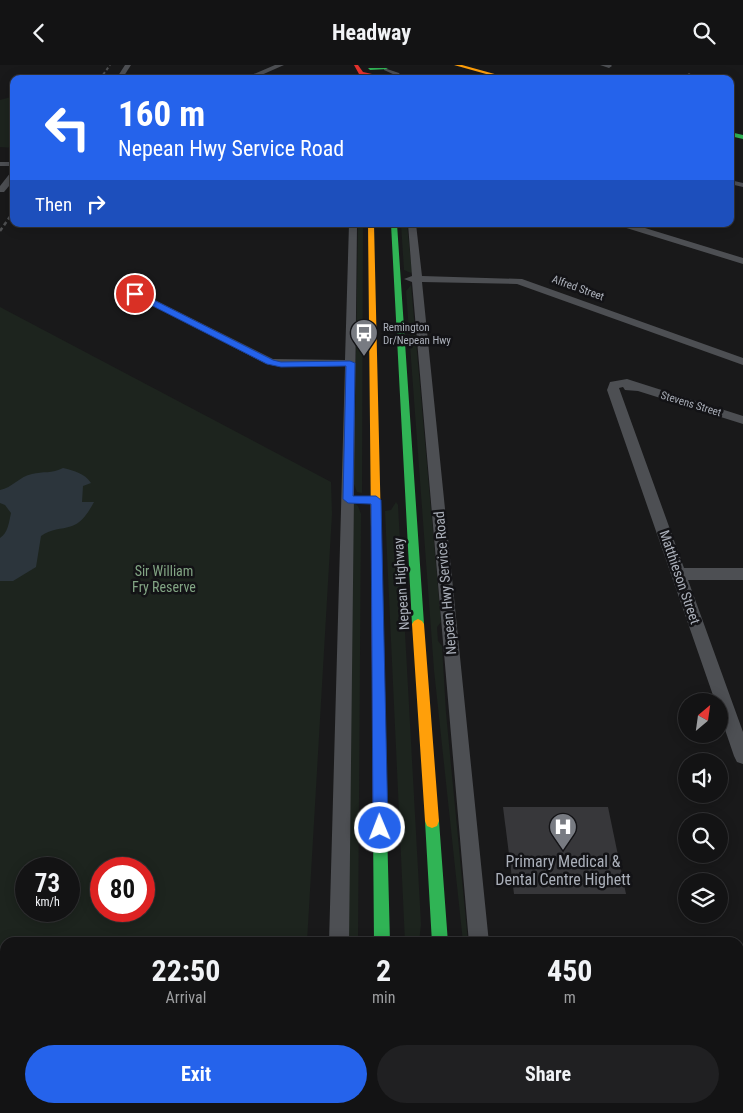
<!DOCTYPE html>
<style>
:root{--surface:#131314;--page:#202022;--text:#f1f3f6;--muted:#9d9ea0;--line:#323234;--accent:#2563eb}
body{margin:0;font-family:"Roboto Condensed",sans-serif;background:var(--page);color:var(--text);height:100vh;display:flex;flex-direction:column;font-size:19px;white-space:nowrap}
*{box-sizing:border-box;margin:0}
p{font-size:16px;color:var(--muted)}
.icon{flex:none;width:28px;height:28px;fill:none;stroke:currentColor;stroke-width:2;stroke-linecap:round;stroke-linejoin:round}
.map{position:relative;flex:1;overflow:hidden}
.drawer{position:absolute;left:0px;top:872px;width:744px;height:176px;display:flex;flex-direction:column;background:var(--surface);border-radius:15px 15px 0 0;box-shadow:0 2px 12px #0003,0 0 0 1px var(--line)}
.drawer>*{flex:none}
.top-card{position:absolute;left:10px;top:10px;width:724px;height:152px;border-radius:10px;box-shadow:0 2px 12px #0003,0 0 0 1px var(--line);background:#2563eb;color:#fff;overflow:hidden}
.needle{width:32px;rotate:29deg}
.tools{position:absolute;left:678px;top:628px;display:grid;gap:10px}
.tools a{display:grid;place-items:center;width:50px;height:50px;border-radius:50%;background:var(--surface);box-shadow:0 2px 12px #0003,0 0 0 1px var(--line);font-size:25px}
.speed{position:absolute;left:15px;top:792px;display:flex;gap:10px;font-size:25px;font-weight:700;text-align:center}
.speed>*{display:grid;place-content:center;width:65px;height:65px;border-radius:50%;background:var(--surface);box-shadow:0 2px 12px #0003,0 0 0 1px var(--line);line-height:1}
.speed small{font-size:12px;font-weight:400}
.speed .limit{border:8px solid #d22;background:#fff;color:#111}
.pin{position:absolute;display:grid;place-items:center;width:42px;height:42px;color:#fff;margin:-21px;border:2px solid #fff;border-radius:50%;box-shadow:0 1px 5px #0007}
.me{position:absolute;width:55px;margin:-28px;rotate:359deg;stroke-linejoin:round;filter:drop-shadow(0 0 4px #0008)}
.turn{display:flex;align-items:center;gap:18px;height:105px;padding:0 25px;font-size:22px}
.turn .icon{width:65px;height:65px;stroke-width:2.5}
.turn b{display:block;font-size:35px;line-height:42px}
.then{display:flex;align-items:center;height:48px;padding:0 25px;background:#0003;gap:10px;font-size:19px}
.eta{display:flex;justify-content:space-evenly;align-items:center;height:85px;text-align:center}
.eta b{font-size:30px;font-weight:700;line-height:35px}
.primary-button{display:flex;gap:10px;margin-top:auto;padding:10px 25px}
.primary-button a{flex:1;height:58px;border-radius:30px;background:var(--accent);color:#fff;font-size:20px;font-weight:700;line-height:58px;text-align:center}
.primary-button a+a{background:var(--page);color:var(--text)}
header{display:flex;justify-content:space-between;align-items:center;height:65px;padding:0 25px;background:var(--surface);font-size:22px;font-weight:700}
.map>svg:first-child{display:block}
.green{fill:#1d241e;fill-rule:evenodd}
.water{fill:#2c353c}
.building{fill:#37373a}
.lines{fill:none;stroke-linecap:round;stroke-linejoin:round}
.street{fill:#4d4f53;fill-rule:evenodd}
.fast{fill:#30b455;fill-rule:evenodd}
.slow{fill:#ff9f0a;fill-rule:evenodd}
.jam{fill:#e5322d;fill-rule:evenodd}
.rail-far1{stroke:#4e4f51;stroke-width:2;stroke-dasharray:3 2.5;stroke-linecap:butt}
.rail{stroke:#4e4f51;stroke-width:2.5;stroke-dasharray:4 3;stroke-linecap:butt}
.route{fill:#2563eb;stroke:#184099}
.labels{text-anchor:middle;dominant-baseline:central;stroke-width:5;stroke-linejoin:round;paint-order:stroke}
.far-street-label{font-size:11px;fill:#abb0ba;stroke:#131316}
.far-poi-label{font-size:11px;fill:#abb0ba;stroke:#131316;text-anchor:start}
.park-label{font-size:14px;fill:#82a584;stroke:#131316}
.street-label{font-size:14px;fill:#abb0ba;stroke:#131316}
.near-poi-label{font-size:16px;fill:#abb0ba;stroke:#131316}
</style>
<header><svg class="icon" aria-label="back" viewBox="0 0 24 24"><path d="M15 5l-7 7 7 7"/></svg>Headway<svg class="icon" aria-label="search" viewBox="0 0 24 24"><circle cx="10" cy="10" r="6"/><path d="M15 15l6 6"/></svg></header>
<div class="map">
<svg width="743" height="1048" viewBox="0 0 743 1048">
<rect width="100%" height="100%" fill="#19191a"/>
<path class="green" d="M14 31V83L0 82V35Z
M358 159H363L362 428 357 427 354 419Z
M401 159H407L412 207 411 208 404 205Z
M411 220 441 557 437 562 438 576 442 581 446 648 468 877H463L434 605 406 226Z
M0 242 331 417 332 449 307 877 5 878V1044H297V1048H0ZM26 804H69V846H26ZM101 804H144V846H101Z
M352 436 358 441 361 449 358 877 346 878Z
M396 437 398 440 421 859 419 877H405L385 446 391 445Z"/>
<path class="water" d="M63 403C75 406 84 408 91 418L83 421 82 437H94C89 446 82 458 72 461 60 465 52 463 41 471L36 502 13 516H0V473C8 468 9 457 11 448L5 440 0 438V425C12 423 20 411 32 409 43 406 52 409 63 403Z"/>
<path class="building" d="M503 742H608L626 829H514Z"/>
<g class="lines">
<path class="street" d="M125 0H131L122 14H116Z
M275 0H284L252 14H242Z
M600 0H611L612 1 609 3Z
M384 3 399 8 403 14H397L395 10 384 5Z
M689 8 692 10 688 14H681Z
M370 9 372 10V12L355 14Z
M0 97H14V101H0Z
M11 107H14V115L4 127H0V121Z
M730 115 743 118V122L730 119Z
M349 159H357L349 878H329L345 301 281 302 266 299 130 229 131 227H139L273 294 345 295Z
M408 159H416L422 211 522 214 743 293V300L517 219 422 217 489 878H469L412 217 404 214 412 211Z
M619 159H632L743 193V199L620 161Z
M627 314 743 351V359L638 326 625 325 623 322 619 323 684 503H743V515H688L743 667V699L737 697 734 691 719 647V636H715L607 325 610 317Z
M322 1044H346V1048H322Z
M482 1044H506L507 1048H483Z"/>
<path class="fast" d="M368 3H386L388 4 370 5Z
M730 67 743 70V74L730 71Z
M391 159H397L424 559 422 562H414L412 559Z
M432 749 437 751 439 756 448 878H432L425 756 427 751Z
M380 756 385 758 387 763 390 878H374L373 763 375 758Z
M442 1044H460V1048H442Z"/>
<path class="slow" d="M454 0H462L513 14H504Z
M368 159H374L381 462 376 466 371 462Z
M418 554 422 556 424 559 439 756 437 761 432 763 427 761 425 756 412 559 414 556Z"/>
<path class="jam" d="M354 0H358L363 7 372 9 370 10 359 9Z
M376 458 381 462 387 763 385 768 380 770 375 768 373 763 371 462Z
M375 1044H393V1048H375Z"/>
<path class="rail-far1" d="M100 14 110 0"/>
<path class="rail" d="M0 166 14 146"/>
</g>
<path class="route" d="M133 227H138L273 295 281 297 350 296 355 298 353 431H376L381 435 388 763 385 768 380 770 375 768 373 763 371 439 348 438 343 434 346 301 281 302 267 299 133 231Z"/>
<defs>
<symbol id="bus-pin" viewBox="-11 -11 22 30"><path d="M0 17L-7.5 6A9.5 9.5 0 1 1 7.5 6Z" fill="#787b82" stroke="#131316"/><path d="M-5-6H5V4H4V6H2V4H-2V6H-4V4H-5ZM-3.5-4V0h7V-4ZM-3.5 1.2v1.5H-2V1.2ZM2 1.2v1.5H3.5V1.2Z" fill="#fff"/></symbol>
<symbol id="hospital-pin" viewBox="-11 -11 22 30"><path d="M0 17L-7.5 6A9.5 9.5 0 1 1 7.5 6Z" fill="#787b82" stroke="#131316"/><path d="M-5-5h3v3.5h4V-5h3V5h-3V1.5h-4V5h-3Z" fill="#fff"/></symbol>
</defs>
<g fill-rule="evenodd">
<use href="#bus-pin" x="348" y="252" width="32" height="43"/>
<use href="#hospital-pin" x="547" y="746" width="32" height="43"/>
</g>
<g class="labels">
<g class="far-street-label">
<text transform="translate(578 223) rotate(20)">Alfred Street</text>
<text transform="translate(691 339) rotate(17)">Stevens Street</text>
</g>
<g class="far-poi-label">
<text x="383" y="262">Remington<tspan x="383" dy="13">Dr/Nepean Hwy</tspan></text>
</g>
<g class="park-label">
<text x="164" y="506">Sir William<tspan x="164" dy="16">Fry Reserve</tspan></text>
</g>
<g class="street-label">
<text transform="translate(680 512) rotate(71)">Matthieson Street</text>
<text transform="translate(445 518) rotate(-95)">Nepean Hwy Service Road</text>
<text transform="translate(401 519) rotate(-94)">Nepean Highway</text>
</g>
<g class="near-poi-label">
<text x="563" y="796">Primary Medical &amp;<tspan x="563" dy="18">Dental Centre Highett</tspan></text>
</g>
</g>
</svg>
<div class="tools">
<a><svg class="needle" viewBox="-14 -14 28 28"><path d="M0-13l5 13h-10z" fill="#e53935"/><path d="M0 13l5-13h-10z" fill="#9d9ea0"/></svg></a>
<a><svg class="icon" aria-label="sound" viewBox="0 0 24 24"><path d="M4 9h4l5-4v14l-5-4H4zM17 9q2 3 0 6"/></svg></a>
<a><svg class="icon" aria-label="search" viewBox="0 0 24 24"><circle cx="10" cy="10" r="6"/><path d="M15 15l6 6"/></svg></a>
<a><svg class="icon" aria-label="layers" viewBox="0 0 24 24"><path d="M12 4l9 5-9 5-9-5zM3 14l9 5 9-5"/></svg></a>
</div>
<div class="speed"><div>73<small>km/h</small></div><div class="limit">80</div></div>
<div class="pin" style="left:135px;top:229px;background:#d93025"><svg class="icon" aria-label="arrive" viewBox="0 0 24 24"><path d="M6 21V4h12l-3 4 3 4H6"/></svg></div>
<svg class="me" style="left:380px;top:763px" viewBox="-20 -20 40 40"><circle r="17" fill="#2563eb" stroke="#fff" stroke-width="3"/><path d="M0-11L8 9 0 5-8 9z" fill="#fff"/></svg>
<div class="top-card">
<div class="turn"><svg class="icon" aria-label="left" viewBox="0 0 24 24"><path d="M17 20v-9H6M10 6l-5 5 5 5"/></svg><div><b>160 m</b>Nepean Hwy Service Road</div></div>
<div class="then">Then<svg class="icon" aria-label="right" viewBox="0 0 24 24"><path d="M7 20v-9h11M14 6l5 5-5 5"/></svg></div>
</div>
<section class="drawer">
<div class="eta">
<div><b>22:50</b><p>Arrival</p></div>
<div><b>2</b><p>min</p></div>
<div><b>450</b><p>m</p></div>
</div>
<div class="primary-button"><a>Exit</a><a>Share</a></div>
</section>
</div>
